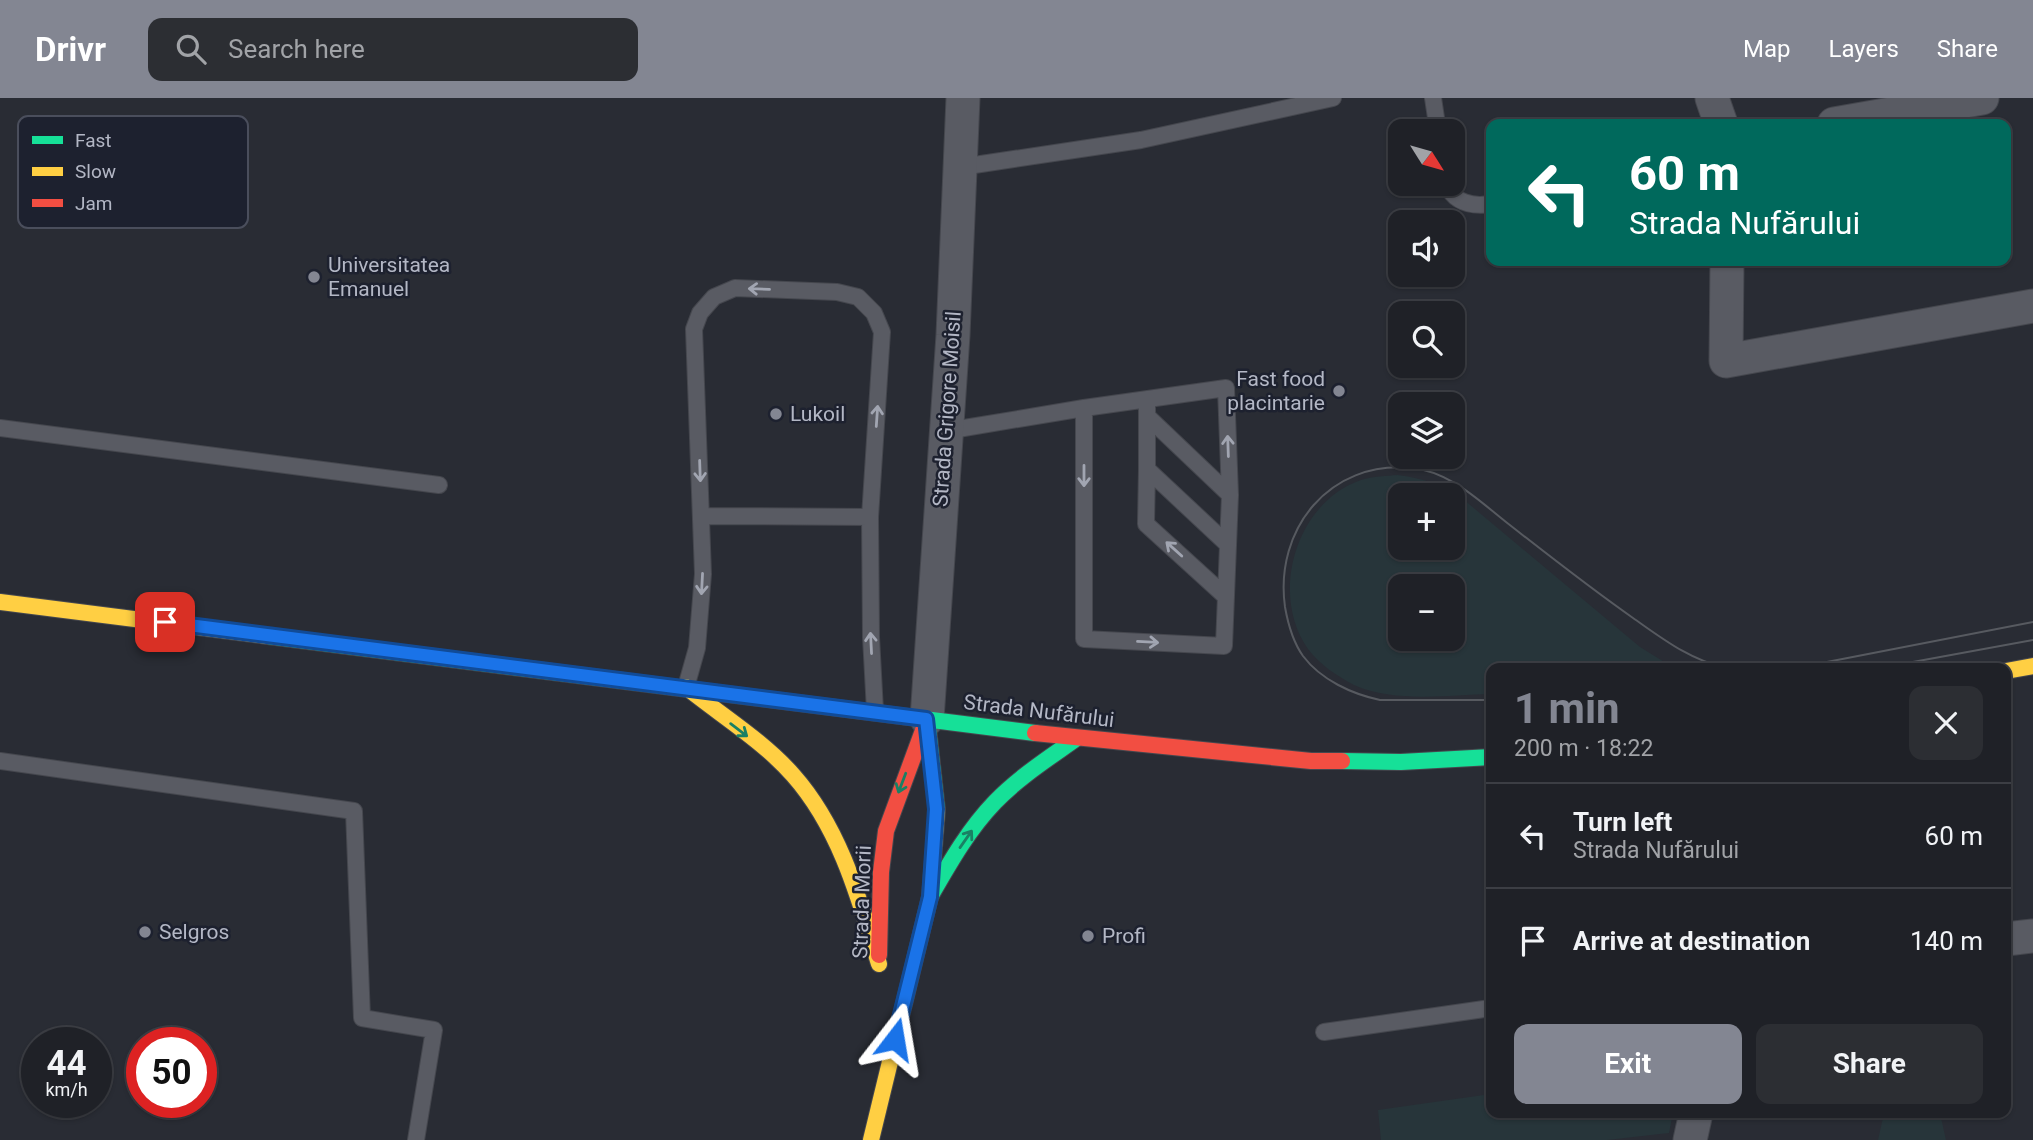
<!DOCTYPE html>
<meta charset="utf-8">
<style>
:root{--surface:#1f2127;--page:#2c2e33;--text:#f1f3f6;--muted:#a1a3a7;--line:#3c3e44;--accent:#838692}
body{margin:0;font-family:Roboto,sans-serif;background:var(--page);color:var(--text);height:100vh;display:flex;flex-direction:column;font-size:26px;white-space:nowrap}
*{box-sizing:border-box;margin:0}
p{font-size:23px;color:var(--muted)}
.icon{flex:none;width:38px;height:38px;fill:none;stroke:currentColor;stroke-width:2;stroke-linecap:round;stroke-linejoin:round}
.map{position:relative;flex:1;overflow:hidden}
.drawer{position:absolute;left:1486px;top:565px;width:525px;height:455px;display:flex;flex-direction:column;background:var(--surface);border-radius:14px;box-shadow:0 2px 5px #0004,0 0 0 2px var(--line)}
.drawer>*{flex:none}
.hud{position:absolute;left:1486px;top:21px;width:525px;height:147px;border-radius:14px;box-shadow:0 2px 5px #0004,0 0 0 2px var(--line);background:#00695c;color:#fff;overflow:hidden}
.needle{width:46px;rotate:127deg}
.buttons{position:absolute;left:1388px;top:21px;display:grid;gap:14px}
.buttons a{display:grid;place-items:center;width:77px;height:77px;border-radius:14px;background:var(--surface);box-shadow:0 2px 5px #0004,0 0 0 2px var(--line);font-size:35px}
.speed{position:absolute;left:21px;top:929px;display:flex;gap:14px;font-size:35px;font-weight:700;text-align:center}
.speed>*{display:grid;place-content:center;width:91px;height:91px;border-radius:50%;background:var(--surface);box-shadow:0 2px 5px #0004,0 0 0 2px var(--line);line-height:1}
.speed small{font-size:18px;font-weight:400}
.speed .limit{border:10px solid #d22;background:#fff;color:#111}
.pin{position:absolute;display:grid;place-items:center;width:60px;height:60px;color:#fff;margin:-30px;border-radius:14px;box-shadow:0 4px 10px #0006}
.me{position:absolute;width:77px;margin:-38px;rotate:14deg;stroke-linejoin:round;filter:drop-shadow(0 0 5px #0008)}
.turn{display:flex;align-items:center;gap:24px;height:147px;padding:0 28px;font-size:32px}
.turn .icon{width:91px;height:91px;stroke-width:2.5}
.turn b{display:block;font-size:49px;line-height:60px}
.round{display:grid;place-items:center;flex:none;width:74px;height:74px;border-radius:14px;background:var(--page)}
.overview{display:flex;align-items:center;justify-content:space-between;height:119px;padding:0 28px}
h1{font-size:42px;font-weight:700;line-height:52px;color:var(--accent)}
.cta{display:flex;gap:14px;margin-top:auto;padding:14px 28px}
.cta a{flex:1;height:80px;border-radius:14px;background:var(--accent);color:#fff;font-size:28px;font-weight:700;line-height:80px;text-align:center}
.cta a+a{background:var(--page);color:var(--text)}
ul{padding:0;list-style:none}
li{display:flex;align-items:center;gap:21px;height:105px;padding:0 28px;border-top:2px solid var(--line)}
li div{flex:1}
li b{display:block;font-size:26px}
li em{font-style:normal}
header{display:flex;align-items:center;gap:42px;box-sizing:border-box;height:98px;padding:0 35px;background:var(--accent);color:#fff}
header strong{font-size:33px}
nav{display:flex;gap:38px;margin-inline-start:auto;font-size:24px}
.search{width:490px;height:63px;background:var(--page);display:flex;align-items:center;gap:18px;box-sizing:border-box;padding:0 24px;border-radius:14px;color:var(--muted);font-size:26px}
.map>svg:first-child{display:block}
.green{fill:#27353a;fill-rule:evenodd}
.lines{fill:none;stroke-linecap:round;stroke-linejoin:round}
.lane-casing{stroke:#45474e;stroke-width:18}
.street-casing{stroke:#45474e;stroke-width:35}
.fast-casing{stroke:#45474e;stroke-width:18}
.slow-casing{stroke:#45474e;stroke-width:18}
.jam-casing{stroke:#45474e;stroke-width:18}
.lane{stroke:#595b63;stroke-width:16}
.street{stroke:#595b63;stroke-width:33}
.fast{stroke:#16e098;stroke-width:16}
.slow{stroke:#ffcf43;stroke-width:16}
.jam{stroke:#f24e42;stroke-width:16}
.tram{stroke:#575a60;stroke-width:2}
.oneway{stroke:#a1a5b1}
.oneway2{stroke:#1a8064}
.route-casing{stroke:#114b97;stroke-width:18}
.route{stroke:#1a73e8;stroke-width:12}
.poi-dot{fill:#838692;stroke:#1d212f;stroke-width:2.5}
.labels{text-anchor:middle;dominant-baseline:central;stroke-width:5;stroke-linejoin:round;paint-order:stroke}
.poi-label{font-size:21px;fill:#b3b7c5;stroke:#1d212f;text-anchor:start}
.street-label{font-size:21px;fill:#b3b7c5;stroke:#1d212f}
.key{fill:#1d212f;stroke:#4a4e5c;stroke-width:2}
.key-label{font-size:19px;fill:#b3b7c5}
</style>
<header>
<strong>Drivr</strong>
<div class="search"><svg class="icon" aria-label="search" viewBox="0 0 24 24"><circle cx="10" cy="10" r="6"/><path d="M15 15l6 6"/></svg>Search here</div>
<nav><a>Map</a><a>Layers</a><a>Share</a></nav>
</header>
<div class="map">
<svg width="2033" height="1042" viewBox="0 0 2033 1042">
<rect width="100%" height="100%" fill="#292c34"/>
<path class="green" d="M1398 377C1420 380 1438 385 1457 396L1640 549 1674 570H1491V596C1448 597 1394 605 1354 587 1337 578 1320 567 1308 551 1269 496 1296 404 1361 382 1373 378 1387 378 1398 377ZM1400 397H1452V450H1400ZM1400 488H1452V541H1400Z
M1491 996V1015H1673L1669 1035 1607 1042H1381L1378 1012Z
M1884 1015H1940L1946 1042H1878Z"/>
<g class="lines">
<defs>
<path id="lane" d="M1433 0 1438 33
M961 69 1141 42 1333 0
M1446 86C1455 105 1471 109 1491 106
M1147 301V371L1226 445
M1148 319 1230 397
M0 330 439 387
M946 333 1084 310 1226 290 1230 397 1224 548 1084 541V310
M1147 371 1146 426 1224 497
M702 418 870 419
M686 589 697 550 703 476 694 231 700 215 714 199 735 190 837 194 858 199 874 215 882 234 870 419 871 539 875 613
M0 663 354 713 362 920 434 932 416 1042
M1324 934 1491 910"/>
<path id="street" d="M1712 0 1721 26
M1834 26 1982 0
M1727 163 1726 263 2033 208
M927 621 953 237 963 0
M2006 841 2033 838
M1690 1042 1696 1015"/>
<path id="fast" d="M268 538 1035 635
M927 621 937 712
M1342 663 1401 664 1491 659
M930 799C949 766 968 732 995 704 1019 679 1049 660 1077 640"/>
<path id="slow" d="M0 504 268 538
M2006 573 2033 568
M686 589C722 618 763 643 793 677 840 730 859 800 879 866
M871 1042 930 799 937 712"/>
<path id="jam" d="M1035 635 1311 663H1342
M879 857 881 774 886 733 925 627"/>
</defs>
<use href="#lane" class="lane-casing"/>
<use href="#street" class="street-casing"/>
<use href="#fast" class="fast-casing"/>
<use href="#slow" class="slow-casing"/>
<use href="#jam" class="jam-casing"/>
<use href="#lane" class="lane"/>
<use href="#street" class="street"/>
<use href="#fast" class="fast"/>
<use href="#slow" class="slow"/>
<use href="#jam" class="jam"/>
<path class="tram" d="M1796 570 2033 524
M1880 570 2033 542
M1491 602H1380C1352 596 1321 582 1303 558 1293 544 1288 526 1285 509 1274 431 1330 362 1411 370 1449 373 1478 402 1506 424 1548 457 1590 490 1633 520 1663 541 1690 562 1726 570"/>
</g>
<defs><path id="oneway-shaft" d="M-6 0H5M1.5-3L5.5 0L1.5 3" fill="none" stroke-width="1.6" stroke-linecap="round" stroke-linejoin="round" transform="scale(1.75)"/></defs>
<g class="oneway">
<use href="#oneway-shaft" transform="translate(759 191) rotate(-178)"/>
<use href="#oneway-shaft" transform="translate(877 318) rotate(-86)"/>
<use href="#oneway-shaft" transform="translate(1228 348) rotate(-92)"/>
<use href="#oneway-shaft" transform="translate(700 373) rotate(88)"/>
<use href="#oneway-shaft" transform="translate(1084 378) rotate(90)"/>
<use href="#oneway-shaft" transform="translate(1174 451) rotate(-138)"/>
<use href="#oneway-shaft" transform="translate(702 486) rotate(93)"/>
<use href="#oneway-shaft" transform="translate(1148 544) rotate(3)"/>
<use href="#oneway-shaft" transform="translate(871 545) rotate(-93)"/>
</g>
<g class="oneway2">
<use href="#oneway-shaft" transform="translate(739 632) rotate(37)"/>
<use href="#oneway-shaft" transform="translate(902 685) rotate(111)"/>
<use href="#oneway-shaft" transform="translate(966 741) rotate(-55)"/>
</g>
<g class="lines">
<defs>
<path id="route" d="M165 524 926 621 936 711 930 799 895 941"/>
</defs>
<use href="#route" class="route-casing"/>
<use href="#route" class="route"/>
</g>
<g class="poi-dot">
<circle cx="314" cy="179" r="7"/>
<circle cx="1339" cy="293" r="7"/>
<circle cx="776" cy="316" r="7"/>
<circle cx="145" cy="834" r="7"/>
<circle cx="1088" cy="838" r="7"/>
</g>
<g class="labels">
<g class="poi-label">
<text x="328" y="167">Universitatea<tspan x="328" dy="24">Emanuel</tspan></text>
<text x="1325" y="281" text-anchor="end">Fast food<tspan x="1325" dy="24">placintarie</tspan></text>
<text x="790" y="316">Lukoil</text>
<text x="159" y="834">Selgros</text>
<text x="1102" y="838">Profi</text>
</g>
<g class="street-label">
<text transform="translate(947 311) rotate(-86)">Strada Grigore Moisil</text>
<text transform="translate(1039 613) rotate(7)">Strada Nufărului</text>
<text transform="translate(862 804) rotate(-88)">Strada Morii</text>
</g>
</g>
<rect x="18" y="18" width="230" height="112" rx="10" class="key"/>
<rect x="32" y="38" width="31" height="8" fill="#16e098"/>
<rect x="32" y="69" width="31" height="9" fill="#ffcf43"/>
<rect x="32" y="101" width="31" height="8" fill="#f24e42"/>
<g class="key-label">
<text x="75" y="49">Fast</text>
<text x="75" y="80">Slow</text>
<text x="75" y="112">Jam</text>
</g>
</svg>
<div class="buttons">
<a><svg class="needle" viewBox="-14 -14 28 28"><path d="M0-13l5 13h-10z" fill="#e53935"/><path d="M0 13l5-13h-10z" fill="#a1a3a7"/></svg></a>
<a><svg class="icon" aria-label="sound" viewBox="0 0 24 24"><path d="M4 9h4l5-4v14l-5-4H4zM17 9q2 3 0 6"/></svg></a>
<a><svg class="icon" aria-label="search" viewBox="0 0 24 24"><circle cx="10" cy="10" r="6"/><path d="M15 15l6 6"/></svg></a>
<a><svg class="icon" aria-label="layers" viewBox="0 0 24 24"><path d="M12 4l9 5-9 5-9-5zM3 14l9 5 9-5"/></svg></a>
<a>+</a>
<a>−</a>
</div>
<div class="speed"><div>44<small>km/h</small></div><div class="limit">50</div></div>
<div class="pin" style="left:165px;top:524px;background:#d93025"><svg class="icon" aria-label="arrive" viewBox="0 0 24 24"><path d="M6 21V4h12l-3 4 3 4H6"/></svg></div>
<svg class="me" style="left:895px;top:941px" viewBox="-20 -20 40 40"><path d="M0-17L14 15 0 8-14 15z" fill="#1a73e8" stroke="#fff" stroke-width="4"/></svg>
<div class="hud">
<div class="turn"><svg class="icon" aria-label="left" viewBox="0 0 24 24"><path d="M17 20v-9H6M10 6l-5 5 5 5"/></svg><div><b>60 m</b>Strada Nufărului</div></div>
</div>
<section class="drawer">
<div class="overview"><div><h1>1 min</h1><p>200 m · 18:22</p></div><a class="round"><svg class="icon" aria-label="close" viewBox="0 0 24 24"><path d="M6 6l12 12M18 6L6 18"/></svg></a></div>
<ul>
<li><svg class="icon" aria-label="left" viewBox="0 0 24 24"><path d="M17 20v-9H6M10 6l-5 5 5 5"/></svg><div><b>Turn left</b><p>Strada Nufărului</p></div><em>60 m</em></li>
<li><svg class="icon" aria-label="arrive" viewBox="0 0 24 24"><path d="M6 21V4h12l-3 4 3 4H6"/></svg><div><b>Arrive at destination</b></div><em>140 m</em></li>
</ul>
<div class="cta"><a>Exit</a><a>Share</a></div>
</section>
</div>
